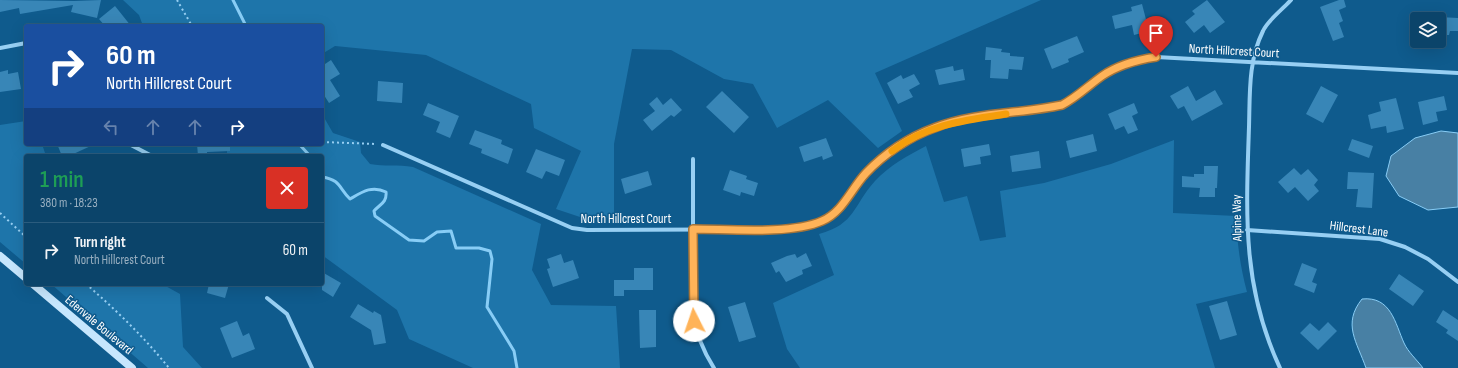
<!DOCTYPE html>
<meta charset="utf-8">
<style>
:root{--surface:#0b446a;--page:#194e72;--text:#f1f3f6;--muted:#9ab0c1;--line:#2b5c7e}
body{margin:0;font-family:"Sofia Sans Condensed",sans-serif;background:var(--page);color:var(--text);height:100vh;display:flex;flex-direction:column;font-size:15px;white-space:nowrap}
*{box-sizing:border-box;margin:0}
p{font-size:13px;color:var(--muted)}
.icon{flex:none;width:22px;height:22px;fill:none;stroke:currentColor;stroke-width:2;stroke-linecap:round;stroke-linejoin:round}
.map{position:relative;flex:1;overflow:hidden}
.drawer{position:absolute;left:24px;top:154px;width:300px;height:132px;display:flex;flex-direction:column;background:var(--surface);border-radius:4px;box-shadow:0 4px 16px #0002,0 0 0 1px var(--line)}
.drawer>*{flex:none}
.hud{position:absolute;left:24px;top:24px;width:300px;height:122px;border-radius:4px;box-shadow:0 4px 16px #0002,0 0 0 1px var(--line);background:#1a4fa0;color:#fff;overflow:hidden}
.controls{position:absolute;left:1410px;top:12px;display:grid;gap:8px}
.controls a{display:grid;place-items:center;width:36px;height:36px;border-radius:4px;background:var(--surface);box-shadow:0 4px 16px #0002,0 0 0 1px var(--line);font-size:20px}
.pin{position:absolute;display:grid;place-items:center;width:34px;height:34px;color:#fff;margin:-41px -17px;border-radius:50% 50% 50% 0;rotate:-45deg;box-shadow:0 0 4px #0007}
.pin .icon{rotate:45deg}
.me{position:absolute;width:44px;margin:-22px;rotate:356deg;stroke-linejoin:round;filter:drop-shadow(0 0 3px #0008)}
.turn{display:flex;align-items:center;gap:14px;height:84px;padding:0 16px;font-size:18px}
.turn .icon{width:52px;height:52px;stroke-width:2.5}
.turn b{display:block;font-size:28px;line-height:34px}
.lanes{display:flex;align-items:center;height:38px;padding:0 16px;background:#0003;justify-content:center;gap:20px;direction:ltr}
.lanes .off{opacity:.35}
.round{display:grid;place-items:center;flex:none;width:42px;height:42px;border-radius:4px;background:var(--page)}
.summary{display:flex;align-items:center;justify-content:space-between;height:68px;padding:0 16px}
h1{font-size:24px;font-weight:600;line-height:30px;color:#1e9e55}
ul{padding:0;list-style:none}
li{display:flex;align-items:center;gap:12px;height:56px;padding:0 16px;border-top:1px solid var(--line)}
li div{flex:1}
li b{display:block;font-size:15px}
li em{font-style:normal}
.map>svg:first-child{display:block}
.green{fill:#1e75aa}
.water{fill:#4880a4;stroke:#88cdf6}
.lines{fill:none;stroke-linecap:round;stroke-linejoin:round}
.stream{stroke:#88cdf6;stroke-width:3}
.building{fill:#3886b7}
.path{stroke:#97cff3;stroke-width:2;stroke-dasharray:2 3;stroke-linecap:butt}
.street{stroke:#97cff3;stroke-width:4}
.secondary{stroke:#c6e6fd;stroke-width:8}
.route-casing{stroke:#a67439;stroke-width:10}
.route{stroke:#ffb358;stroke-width:7}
.slow{stroke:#f59e0b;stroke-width:7}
.labels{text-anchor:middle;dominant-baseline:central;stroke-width:3;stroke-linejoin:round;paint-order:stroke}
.street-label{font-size:13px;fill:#fff;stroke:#0f5b8d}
</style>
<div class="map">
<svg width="1458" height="368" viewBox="0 0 1458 368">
<rect width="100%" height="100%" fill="#0f5b8d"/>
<path class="green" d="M123 0H1041L875 73 902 131 878 148 828 100 777 128 753 84 724 79 671 50 632 49 614 144V218H583L556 209 581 151 534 128 531 104 426 55 335 46 322 54V26H143L139 15Z
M322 114 333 133 360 142 361 153 370 164C384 167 398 164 413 167L541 224 532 270 551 305 616 306 620 368H473L409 339 397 310 322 255V156H227V144H322Z
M26 121V144H42L46 156H26V264L0 242V125Z
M1174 140 1173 213 1236 216C1237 242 1240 266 1247 292L1196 304 1215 368H800L787 349 773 303 834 275 819 234C856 224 853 205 875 181 890 165 907 156 926 146L944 202 967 196 980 241 1006 237 1000 191 1044 183 1111 164Z
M51 284H162L180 294 183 347 202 368H148Z"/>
<path class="water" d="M1441 131 1458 133V207L1428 210 1399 196 1386 176 1391 156 1415 138Z
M1362 299C1391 296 1395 323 1404 343 1408 352 1417 360 1423 368H1366C1357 342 1342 324 1362 299Z"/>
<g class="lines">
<path class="stream" d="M233 0 246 26
M299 144 310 156
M322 177C341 180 338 187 350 199 362 192 372 185 386 192 387 203 380 204 374 211L375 216 409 240 424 241 437 232 451 231 456 248H479L490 251 492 259 487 307 514 351 517 368"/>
</g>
<path class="building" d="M0 0 74 1 101 0 97 18 71 12 73 5 20 14 19 8 0 12Z
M1207 0 1225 22 1210 33 1204 25 1194 33 1185 22 1195 14 1192 11Z
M1339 0H1344L1346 7 1339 10 1343 21 1339 23 1344 37 1333 41 1320 7Z
M1142 4 1149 31 1134 35 1132 25 1115 29 1112 16 1132 11 1131 7Z
M115 6 131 26H105L99 19Z
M1439 17 1458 18V31H1450L1449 35H1439Z
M1077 36 1084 52 1068 59 1069 62 1052 69 1044 49Z
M986 47 1002 49 1001 52 1010 53V56L1024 57 1022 70 1009 69 1008 79 990 78 991 60H985Z
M331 60 340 74 330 80 340 96 329 103 322 92V66Z
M953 66 954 71 963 69 965 80 939 85 935 70Z
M8 70V74L18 72 21 89 0 92V72Z
M914 74 920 84 909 90 913 97 898 104 887 83 901 75 903 79Z
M378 81 403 83 402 103 377 101Z
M1188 86 1196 101 1215 90 1223 104 1192 121 1184 106 1178 109 1170 96Z
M1321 86 1338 95 1323 123 1306 114Z
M722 91 749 117 734 133 706 107Z
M1444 96 1447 110 1436 112 1438 121 1423 125 1418 102Z
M657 97 663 105 671 98 682 110 674 117 671 115 652 131 643 120 655 111 649 104Z
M1396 98 1404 129 1387 133 1386 126 1371 129 1368 115 1381 111 1379 102Z
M428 103 459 116 450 138 436 132 440 122 423 115Z
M1134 103 1138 113 1132 116 1138 130 1128 134 1124 126 1115 130 1108 114Z
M475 130 502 140 501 144 513 149 508 164 481 153 482 149 469 144Z
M1093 134 1097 151 1070 158 1066 141Z
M826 138 833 156 823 160 822 156 804 162 799 147Z
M1352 139 1373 146 1369 158 1348 150Z
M57 144H95L69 156H62Z
M197 144H230V151L207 152V156H198Z
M989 144 991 155 980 157 981 164 964 167 961 149Z
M536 149 565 160 559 176 546 171 542 179 526 172Z
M1039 151 1041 168 1012 172 1010 156Z
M1204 166H1218L1217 188H1215V197H1199L1200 188 1182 187V176L1194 177V174H1204Z
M1294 168 1301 175 1308 169 1318 180 1314 185 1319 191 1308 201 1295 187 1288 193 1278 182Z
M730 170 747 176 746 179 758 183 754 196 741 192 740 196 723 190Z
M648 171 652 185 625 194 621 179Z
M1348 172 1374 173 1372 208 1356 207 1358 189H1347Z
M806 253 812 266 802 270 803 274 786 282 779 271 776 273 771 263 787 256 795 254 797 258Z
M561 254 564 263 573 260 579 278 553 287 547 269 550 268 547 259Z
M1302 263 1317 269 1312 282 1317 284 1314 293 1294 285Z
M634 268H653V290H624V296H614V280H634Z
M322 272 341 283 333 297 322 290Z
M1399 274 1424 291 1413 306 1389 289Z
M209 284H229L225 298 207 293Z
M1227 301 1237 335 1220 340 1209 306Z
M745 302 756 337 739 342 728 307Z
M358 304 373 313 374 311 381 315 386 343 374 345 371 330 350 317Z
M639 310H656V347L640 348Z
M1443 310 1458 320V341L1446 333 1448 330 1436 322Z
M237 321 243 336 249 333 255 349 232 358 220 328Z
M1328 322 1337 331 1318 350 1300 333 1310 323 1319 331Z"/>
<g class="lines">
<path class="path" d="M177 0 192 26
M322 142 376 144
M0 213 26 237
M86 284C116 310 144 337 169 368"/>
<path class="street" d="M0 48 26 43
M129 144 152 156
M383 145 572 228 587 230 794 229C838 220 839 204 865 174 878 160 895 148 911 139 958 114 1011 116 1061 105 1077 97 1088 86 1101 76 1118 65 1136 60 1156 57L1458 73
M693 159V313C696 333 703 351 714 368
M1247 230 1380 239 1405 247 1428 259 1458 282
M267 298 287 314 312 368
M1280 368C1242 287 1246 214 1249 127 1250 94 1248 61 1263 31 1268 20 1283 9 1291 0"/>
<path class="secondary" d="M0 256 26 278
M33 284 132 368"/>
</g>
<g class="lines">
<defs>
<path id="route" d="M694 321 693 229C728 229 790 235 822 221 843 212 851 189 866 173 884 154 909 137 934 128 974 112 1020 114 1062 105 1077 97 1088 86 1102 76 1118 65 1136 60 1156 57"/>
</defs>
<use href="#route" class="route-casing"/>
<use href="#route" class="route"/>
<path class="slow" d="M892 151C925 125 965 120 1006 114"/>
</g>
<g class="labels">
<g class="street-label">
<text transform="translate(1234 51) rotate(3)">North Hillcrest Court</text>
<text transform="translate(1237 218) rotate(-91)">Alpine Way</text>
<text x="626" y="219">North Hillcrest Court</text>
<text transform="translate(1359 229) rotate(7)">Hillcrest Lane</text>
<text transform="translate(99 325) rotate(40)">Edenvale Boulevard</text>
</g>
</g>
</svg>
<div class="controls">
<a><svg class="icon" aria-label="layers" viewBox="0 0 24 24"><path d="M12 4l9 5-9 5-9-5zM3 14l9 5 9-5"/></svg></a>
</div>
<div class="pin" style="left:1156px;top:57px;background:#d93025"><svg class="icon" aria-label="arrive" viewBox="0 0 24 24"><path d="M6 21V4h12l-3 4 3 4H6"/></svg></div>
<svg class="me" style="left:694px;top:321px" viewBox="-20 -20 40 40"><circle r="19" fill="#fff"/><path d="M0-13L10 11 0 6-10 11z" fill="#ffb358"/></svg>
<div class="hud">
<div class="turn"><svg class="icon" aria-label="right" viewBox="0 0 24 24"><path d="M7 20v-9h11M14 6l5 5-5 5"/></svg><div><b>60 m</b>North Hillcrest Court</div></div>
<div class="lanes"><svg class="icon off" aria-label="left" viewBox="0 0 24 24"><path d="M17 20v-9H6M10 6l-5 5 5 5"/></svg><svg class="icon off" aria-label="ahead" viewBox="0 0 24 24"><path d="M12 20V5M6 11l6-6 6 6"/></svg><svg class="icon off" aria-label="ahead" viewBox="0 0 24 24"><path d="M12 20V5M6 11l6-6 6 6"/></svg><svg class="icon" aria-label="right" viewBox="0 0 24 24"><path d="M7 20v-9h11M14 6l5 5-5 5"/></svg></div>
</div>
<section class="drawer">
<div class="summary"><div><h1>1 min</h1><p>380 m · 18:23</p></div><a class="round" style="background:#d93025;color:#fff"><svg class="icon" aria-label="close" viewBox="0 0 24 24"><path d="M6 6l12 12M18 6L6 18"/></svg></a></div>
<ul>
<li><svg class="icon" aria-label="right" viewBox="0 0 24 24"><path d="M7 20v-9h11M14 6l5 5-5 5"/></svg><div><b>Turn right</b><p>North Hillcrest Court</p></div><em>60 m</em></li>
</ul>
</section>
</div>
